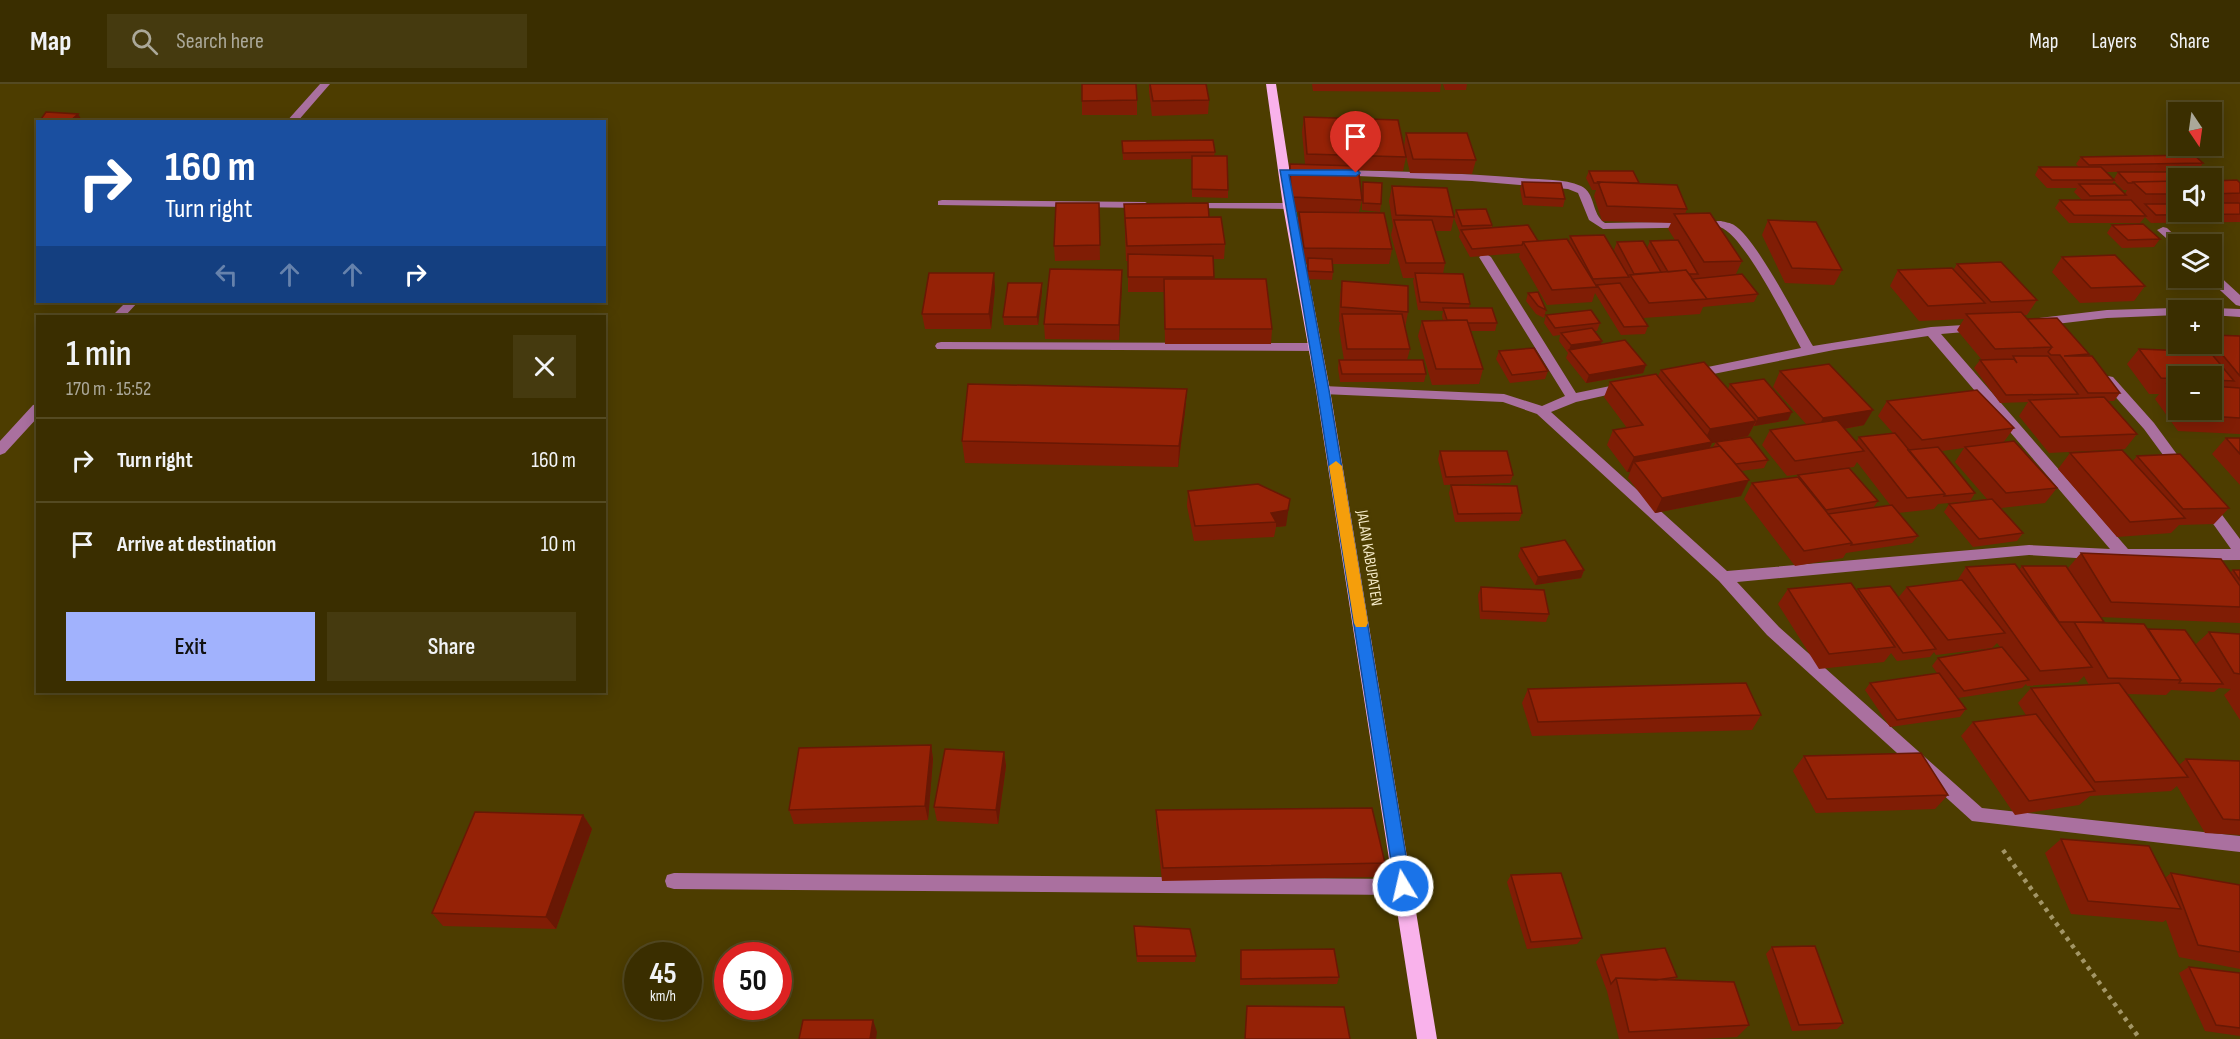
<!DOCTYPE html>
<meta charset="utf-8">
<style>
:root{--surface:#3a2e00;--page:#453a0f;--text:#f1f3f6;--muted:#aba899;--line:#544a22;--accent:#a1b2fd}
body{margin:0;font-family:"Sofia Sans Condensed",sans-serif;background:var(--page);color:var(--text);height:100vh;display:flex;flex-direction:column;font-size:22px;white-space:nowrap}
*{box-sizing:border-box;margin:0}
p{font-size:20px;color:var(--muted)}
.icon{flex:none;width:33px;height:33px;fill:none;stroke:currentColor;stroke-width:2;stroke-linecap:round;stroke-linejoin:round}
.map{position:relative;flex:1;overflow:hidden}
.drawer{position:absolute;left:36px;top:231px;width:570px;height:378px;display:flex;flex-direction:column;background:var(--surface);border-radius:0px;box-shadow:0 3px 15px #0003,0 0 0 2px var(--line)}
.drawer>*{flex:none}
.guide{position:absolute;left:36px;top:36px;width:570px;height:183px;border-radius:0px;box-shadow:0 3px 15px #0003,0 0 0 2px var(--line);background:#1a4fa0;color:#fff;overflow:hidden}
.needle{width:39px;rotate:167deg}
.fabs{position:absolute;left:2168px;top:18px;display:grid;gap:12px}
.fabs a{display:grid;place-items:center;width:54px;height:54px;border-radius:0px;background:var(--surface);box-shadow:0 3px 15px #0003,0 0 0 2px var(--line);font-size:30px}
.speed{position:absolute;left:624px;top:858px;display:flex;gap:12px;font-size:30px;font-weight:700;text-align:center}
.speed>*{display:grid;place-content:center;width:78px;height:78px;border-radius:50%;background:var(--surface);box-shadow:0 3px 15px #0003,0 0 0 2px var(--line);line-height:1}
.speed small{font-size:15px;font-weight:400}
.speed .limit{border:9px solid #d22;background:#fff;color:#111}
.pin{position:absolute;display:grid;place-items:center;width:51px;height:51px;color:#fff;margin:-62px -26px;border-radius:50% 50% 50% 0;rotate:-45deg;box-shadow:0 0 6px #0007}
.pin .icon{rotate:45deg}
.me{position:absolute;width:66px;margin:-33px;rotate:351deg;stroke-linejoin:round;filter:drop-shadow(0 0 4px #0008)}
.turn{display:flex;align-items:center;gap:21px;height:126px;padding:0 30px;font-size:27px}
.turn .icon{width:78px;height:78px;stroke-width:2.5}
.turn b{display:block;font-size:42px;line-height:51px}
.lanes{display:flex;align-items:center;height:57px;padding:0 30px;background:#0003;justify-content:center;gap:30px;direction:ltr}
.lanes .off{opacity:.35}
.round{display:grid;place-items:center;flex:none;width:63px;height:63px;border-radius:0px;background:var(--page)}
.overview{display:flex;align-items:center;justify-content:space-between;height:102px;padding:0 30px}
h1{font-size:36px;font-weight:600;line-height:45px}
.primary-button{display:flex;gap:12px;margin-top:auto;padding:12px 30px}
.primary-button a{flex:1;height:69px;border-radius:0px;background:var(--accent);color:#111;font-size:24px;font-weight:600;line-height:69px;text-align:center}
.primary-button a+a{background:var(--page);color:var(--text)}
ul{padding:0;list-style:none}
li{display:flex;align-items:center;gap:18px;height:84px;padding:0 30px;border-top:2px solid var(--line)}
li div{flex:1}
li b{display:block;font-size:22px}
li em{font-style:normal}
header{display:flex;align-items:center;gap:36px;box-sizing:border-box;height:84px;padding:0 30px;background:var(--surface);border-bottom:2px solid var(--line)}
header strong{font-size:28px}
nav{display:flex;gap:33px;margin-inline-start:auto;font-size:21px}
.search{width:420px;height:54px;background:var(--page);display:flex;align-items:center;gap:15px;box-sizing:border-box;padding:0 21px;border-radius:0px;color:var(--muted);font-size:22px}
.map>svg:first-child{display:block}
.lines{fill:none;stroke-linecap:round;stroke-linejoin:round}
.path{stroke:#a39666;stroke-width:4.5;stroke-dasharray:4 5;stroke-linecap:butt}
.minor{fill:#aa709f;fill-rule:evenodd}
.major{fill:#f9b2eb;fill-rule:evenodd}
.wall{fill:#801d05;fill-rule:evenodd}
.shaded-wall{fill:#681804}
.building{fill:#952206;stroke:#681804;stroke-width:1.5}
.route{fill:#1a73e8;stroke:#114b97;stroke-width:1.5}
.slow{fill:#f59e0b}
.labels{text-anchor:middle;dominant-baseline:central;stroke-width:6;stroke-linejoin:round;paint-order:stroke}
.street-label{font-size:16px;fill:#f5eac7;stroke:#4d3d00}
</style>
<header>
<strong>Map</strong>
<div class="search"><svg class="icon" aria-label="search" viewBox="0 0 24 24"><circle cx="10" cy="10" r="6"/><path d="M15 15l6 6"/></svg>Search here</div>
<nav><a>Map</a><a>Layers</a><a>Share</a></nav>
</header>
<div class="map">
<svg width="2240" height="955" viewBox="0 0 2240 955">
<rect width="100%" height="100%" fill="#4d3d00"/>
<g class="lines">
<path class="path" d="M2003 766 2140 955"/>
<path class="minor" d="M320 0H330L297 38H286Z
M1338 86C1399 87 1460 89 1522 94 1541 96 1563 94 1581 102 1596 109 1591 130 1605 139L1721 137C1725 138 1731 139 1734 141 1756 154 1798 237 1813 262L1931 243 1980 240 1982 243 1980 246 1976 247 1941 250 2128 465H2231L2199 420 2206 415 2211 416 2240 455V476L2124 477 2029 471 1737 498 1779 543 1982 724 2240 752V768L1972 737 1767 551 1719 497 1537 330 1503 318 1323 310 1316 306 1323 302 1504 310 1542 322 1565 312 1479 173 1485 169 1491 173 1576 309 1625 299 1632 303 1625 307 1576 318 1551 328 1727 487 2029 461 2110 465 1928 252 1834 266 1693 294 1688 293 1687 290 1693 286 1801 264C1787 239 1745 152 1720 143L1603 145 1589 136 1578 109 1568 105 1472 97 1334 91 1333 89Z
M942 116 1145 118 1151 121 1145 124 938 121V117Z
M1190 119H1289L1295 122 1289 125 1186 124V120Z
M2163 143 2167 144 2184 160 2175 162 2157 146Z
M2211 187 2215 188 2240 211V222L2236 221 2207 194H2211Z
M126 218H138L125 232H112Z
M2174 224 2179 226 2178 231 2107 234 2039 242 2033 238 2039 234 2107 226Z
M2214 224 2240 225V233L2211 231V226H2209Z
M941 258 1315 259 1321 263 1315 267 937 265 935 262 937 259Z
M2108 292 2113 293 2154 339 2187 384 2189 387 2187 390H2177L2144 345 2103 299 2101 296 2103 293Z
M38 320V333L5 369 0 371V357L33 321Z
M674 789 1403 795 1410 797 1412 803 1410 809 1403 811 674 805 667 803 665 797 667 791Z"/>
<path class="major" d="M1266 0H1276L1295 122 1330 306 1437 955H1417L1316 306 1283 122Z"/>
</g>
<path class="wall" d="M1149 0H1206L1209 16 1208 30 1152 32 1149 7Z
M1312 0H1441L1440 8 1313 7Z
M1443 0H1467L1466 6H1445Z
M1137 16V31H1082V17Z
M1304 33 1404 63 1406 49 1476 76 1472 90 1410 89 1404 63 1406 73 1403 87 1359 86 1362 116 1359 128 1392 165 1389 180H1333V188L1332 196 1307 195V179H1303L1297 142 1299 128H1289L1288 94 1290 80H1305L1302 48Z
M1122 57 1215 68 1214 72 1228 106V114L1192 113V75L1123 76Z
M2081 73 2203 79 2198 87 2106 88 2114 95 2118 88 2178 94V128H2211V97L2240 99V138L2151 139 2145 133 2140 139H2069L2055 124 2060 116H2082L2074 108 2077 104H2047L2035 91 2039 83H2079L2076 80ZM2114 97 2123 106H2127L2125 110 2112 100Z
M1589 87 1639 99 1687 125 1685 130 1742 177 1736 190 1758 210 1754 218 1703 223 1700 230 1643 234 1648 242 1645 250 1621 251 1595 209 1592 218 1547 221 1519 173 1520 169 1470 173 1459 153 1460 149 1454 134 1456 126 1492 141V143L1538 157 1569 158 1570 152 1627 190 1614 166 1617 158 1647 164 1650 157 1675 156 1668 145 1671 139 1602 137 1594 112 1596 106H1592L1586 94Z
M1363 98 1381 120 1380 128 1362 126V105Z
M1522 98 1565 115 1563 123 1523 121 1520 105Z
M1392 102 1454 133 1451 147H1435L1445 179 1443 190 1470 220 1469 224 1497 239 1495 247H1470L1483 285 1479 300 1432 301 1418 252 1422 237 1443 236 1442 232 1443 227 1418 226 1413 197 1414 194H1403L1391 151 1393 142 1389 117Z
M1099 119 1100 176 1055 177 1054 162Z
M1124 120 1209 133 1225 160 1224 175H1213L1214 195 1272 245 1271 260H1165L1164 208H1128V177H1126Z
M1768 136 1842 186 1834 201 1785 199 1762 151Z
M2112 141 2160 155 2154 163 2122 164 2107 149Z
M2062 173 2145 202 2134 217 2080 219 2052 188Z
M1957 180 2037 216 2027 231H2024L2027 235 2089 270 2088 272 2120 309 2114 317H2108L2137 350 2125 365 2049 369 2019 332 2028 318 2000 319 1974 284 1980 276H1982L1957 246 1964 235 1919 237 1890 202 1898 186 1954 185Z
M1122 186 1119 256 1045 255 1044 240Z
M1342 197 1408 228 1405 244 1410 265 1407 276 1426 290 1424 298H1340L1338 284 1339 276H1344L1339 245 1340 238H1339L1340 212Z
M1042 199V207L1038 241H1004L1003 233Z
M995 204 991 245H925L922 230Z
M1528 209 1546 226 1544 234 1536 230 1526 217Z
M1546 231 1600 239 1597 247H1594L1600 260 1646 281 1643 289 1586 299 1566 274 1568 269 1559 257 1560 251 1553 252 1544 239Z
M2211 251 2240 252V350L2178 347 2155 315 2159 310H2149L2127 280 2139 265 2194 267V266L2199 260H2211ZM2178 292H2211V326H2178Z
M1499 267 1548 287 1545 295 1510 299 1496 275Z
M1661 286 1728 305 1730 300 1788 336 1754 342V341L1748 352 1720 357 1768 376 1764 384 1741 387V412L1655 429 1628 394 1630 388H1627L1607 361 1613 346 1627 344 1604 313 1610 298 1658 292ZM1716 358 1713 363 1710 364 1712 359Z
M1780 287 1864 341 1844 345 1856 359 1859 353 1893 349 1878 332 1887 317 2014 344 2003 359 2057 404 2045 419 2001 424 2023 449 2017 457 1973 463 1944 428 1949 420 1987 415 1955 378 1964 364 1942 367 1975 409 1970 417 1938 420 1934 425 1898 429 1918 452 1912 459 1846 469 1843 474 1795 482 1744 415 1752 399 1797 393 1798 391 1878 417 1873 424 1891 422 1857 378 1854 383 1787 392 1762 361 1770 346 1807 341 1773 303Z
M1187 305 1185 327 1178 383 965 379 962 357Z
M2226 354H2240V401L2212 370Z
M1440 367 1513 391 1510 399 1444 401 1438 375Z
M2070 369 2133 377 2137 372 2229 424 2214 440 2179 441 2171 449 2117 453 2058 385Z
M1451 401 1522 429 1519 437 1455 438 1449 409Z
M1188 407 1286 442 1276 443 1274 453 1194 457 1187 422Z
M1521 464 1584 486 1581 494 1535 501 1518 472Z
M2081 469 2230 489 2233 486H2240V539L2100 533 2104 538 2148 545 2195 561 2209 548 2240 550V636L2224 611 2231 605 2219 604 2214 608 2171 606 2166 611 2126 610 2179 681 2186 675 2240 677V751L2205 749 2177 702 2171 707 2090 712 2079 721 2015 731 1961 652 1973 638 2026 631 2018 619 2031 604 2089 601 2084 592 2078 598 2027 602 2026 600 2022 604 1958 614 1966 625 1960 633 1890 643 1865 606 1870 599 1937 589 1932 582 1938 574 2001 564 1997 559 1992 564 1936 571 1934 568 1930 573 1897 577 1891 569 1884 578 1819 585 1778 520 1788 505 1857 507 1858 505 1898 514 1907 503 1957 497 1966 483 2019 486 2022 482 2077 499 2068 484Z
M1481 503 1549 530 1546 538 1480 535 1478 511Z
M1528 605 1761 631 1752 646 1532 652 1522 619Z
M931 661 933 675 928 736 794 740 789 726Z
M1004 668 1006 682 998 740 937 737 934 723Z
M1804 672 1948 711 1935 725 1816 729 1793 687Z
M1156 726 1385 779 1380 793 1162 797 1156 739Z
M583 731 592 745 556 845 443 842 432 829Z
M2061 755 2165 794 2171 789 2240 801V885L2179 873 2166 836 2163 838 2071 830 2045 769Z
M1511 791 1582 854 1577 860 1527 865 1507 798Z
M1134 842 1196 872 1195 878H1137Z
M1772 863 1843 939 1837 945 1792 947 1766 870Z
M1241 866 1339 893 1337 900 1240 901V872Z
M1601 871 1677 893 1674 896 1749 941 1737 953 1701 955H1619L1607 907 1596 878Z
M2189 883 2240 889V952L2205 947 2179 889Z"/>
<path class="shaded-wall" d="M78 30 83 38H69Z
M1122 186V201L1119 256V241Z
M994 189 995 204 991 245 989 230Z
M1042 199V207L1038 241 1037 233Z
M1602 257 1599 265 1569 266 1571 261Z
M1646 281 1643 289 1586 299 1589 291Z
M1187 305 1185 327 1178 383 1179 362Z
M1873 326 1864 341 1815 350 1823 334Z
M1792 328 1788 336 1754 342 1758 334Z
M1756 337 1748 352 1712 359 1705 373 1634 378 1630 388H1627L1634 373 1703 360 1710 345Z
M1749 396 1741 412 1655 429 1662 414Z
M1290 415 1286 442 1276 443V438L1271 429Z
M1584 486 1581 494 1535 501 1538 493Z
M931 661 933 675 928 736 925 722Z
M1004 668 1006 682 998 740 996 726Z
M583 731 592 745 556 845 546 833Z
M873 936 877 948 876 955H870Z"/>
<path class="building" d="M1082 0H1136L1137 16 1082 17Z
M1150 0H1206L1209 16 1153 17Z
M46 28 78 30 69 38H39Z
M1304 33 1398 36 1406 73 1307 70Z
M1406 49H1467L1476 76 1413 75Z
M1213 56 1215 68 1123 69 1122 57Z
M2194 71 2203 79 2089 81 2081 73Z
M1192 72H1227L1228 106 1192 105Z
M1290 80 1358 82 1362 116 1291 113Z
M2039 83H2101L2114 96H2052Z
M1589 87H1633L1639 99 1598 98 1599 99H1594Z
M2118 88H2181L2189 94H2178V97L2133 98 2132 99H2128Z
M2237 96 2240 99V109L2211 110V97Z
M2178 97V110H2146L2133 98Z
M1363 98 1382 99 1381 120 1363 119Z
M1522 98 1561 99 1565 115 1525 113Z
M1598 98 1677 101 1687 125 1607 122Z
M2079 100H2115L2126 111 2090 112Z
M1392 102 1447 104 1454 133 1396 131Z
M2060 116H2131L2146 132 2074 131Z
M1056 119H1099L1100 161 1054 162Z
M1208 119 1209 133 1125 134 1124 120Z
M2211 119H2239L2240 120V130L2156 131 2145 120H2178V128H2211Z
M1486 125 1492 141 1462 142 1456 126Z
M1299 128 1384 129 1392 165 1304 164Z
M1710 129 1742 177 1704 178 1674 130Z
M1221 133 1225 160 1127 162 1125 134Z
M1394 136H1432L1445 179H1406Z
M1768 136 1816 138 1842 186 1792 184Z
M2143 140 2160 155 2128 156 2112 141Z
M1528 141 1538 157 1523 158 1522 161 1472 165 1461 146Z
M1604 151 1629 193 1593 195 1570 152Z
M1567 155 1597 203 1552 206 1523 158Z
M1678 156 1698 190H1689L1686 186 1668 188 1650 157Z
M1643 157 1661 188 1634 190 1617 158Z
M1128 170 1213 172 1214 193H1128Z
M2115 171 2145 202 2091 204 2062 173Z
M1308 174 1332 175 1333 188 1308 187Z
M2001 178 2037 216 1991 218 1957 180Z
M1952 184 1985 219 1928 222 1898 186Z
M1050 185 1122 186 1119 241 1044 240Z
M1686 186 1707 215 1649 219 1630 191Z
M929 189H994L989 230H922Z
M1415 189 1463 190 1470 220 1420 218Z
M1742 190 1758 210 1707 215 1692 195Z
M1164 195H1266L1272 245H1165Z
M1342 197 1408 202V228L1341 223Z
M1008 199H1042L1037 233H1003Z
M1620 199 1648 242 1624 243 1597 201Z
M1538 208 1546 226 1538 222 1528 209Z
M1443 224H1492L1497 239H1468L1467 236H1447Z
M1591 226 1600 239 1555 244 1546 231Z
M2021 228 2052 263 1995 265 1966 230Z
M1342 230H1402L1410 265H1347Z
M2057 234 2089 270 2064 272H2092L2120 309H2088L2060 271H2051L2048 268 2052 263 2027 235Z
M1467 236 1483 285H1436L1422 237Z
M1592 244 1602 257 1571 261 1561 249Z
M2211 251 2240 252V292L2211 257Z
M1625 256 1646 281 1589 291 1569 266Z
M1534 264 1548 287 1512 291 1499 267Z
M2139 265 2210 268 2234 297 2211 296V292H2178V295L2161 294Z
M2013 272H2048L2078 310 2006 311 1980 276 2014 275 2017 279Z
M1339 276H1423L1426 290H1342Z
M1704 278 1756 337 1710 345 1661 286Z
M1829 280 1873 326 1823 334 1780 287Z
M1656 290 1712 358 1634 373 1613 346 1643 341 1610 298Z
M1764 295 1792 328 1758 334 1730 300Z
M968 300 1187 305 1179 362 962 357Z
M2167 300 2178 301V315Z
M2211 302 2240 304V334L2191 331 2186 326H2211Z
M1977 306 2014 344 1922 356 1887 317Z
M2104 313 2137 350 2060 353 2029 316Z
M1837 336 1864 367 1795 377 1770 346Z
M1895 349 1945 410 1907 414 1859 353Z
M1750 353 1768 376 1736 380 1716 358Z
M2226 354H2240V370Z
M2014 357 2057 404 2006 409 1965 363Z
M1720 362 1749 396 1662 414 1634 378Z
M1938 363 1975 409 1944 412 1945 410 1908 366Z
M2122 366 2185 434 2130 438 2070 369Z
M1440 367H1507L1513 391 1446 393Z
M2180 370 2229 424 2183 425 2137 372Z
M1849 384 1878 417 1826 426 1798 391Z
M1798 393 1852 459 1804 467 1752 399Z
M1258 400 1290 415 1288 426 1271 429 1276 438 1195 442 1188 407Z
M1451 401 1517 402 1522 429 1458 430Z
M1992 415 2023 449 1979 455 1949 420Z
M1892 421 1918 452 1851 461 1852 459 1828 430Z
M1565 456 1584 486 1538 493 1521 464Z
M2081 469 2221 475 2240 502V523L2111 518Z
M2015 480 2092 583 2040 587 1966 483Z
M2022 482H2066L2104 538H2059Z
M2233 486H2240V496Z
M1962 496 2005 549 1948 556 1907 503Z
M1851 499 1895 563 1829 570 1788 505Z
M1890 502 1936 565 1903 569 1858 505Z
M1481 503 1544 506 1549 530 1482 527Z
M2074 538 2144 540 2181 596 2108 594Z
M2148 545 2185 546 2223 600 2179 599 2181 596Z
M2209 548 2240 550V590L2234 589Z
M2002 563 2029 596 1964 607 1938 574Z
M1939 589 1966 625 1897 636 1870 599Z
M1746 599 1761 631 1538 638 1528 605Z
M2119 599 2188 693 2095 698 2031 604Z
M2036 630 2095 707 2029 717 1973 638Z
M931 661 925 722 789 726 799 664Z
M945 665 1004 668 996 726 934 723Z
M1921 669 1948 711 1827 715 1804 672Z
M2186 675 2240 677V736L2223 735Z
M1372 724 1385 779 1163 784 1156 726Z
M475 728 583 731 546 833 432 829Z
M2061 755 2149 762 2181 825 2088 817Z
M1561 789 1582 854 1531 858 1511 791Z
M2171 789 2240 801V868L2198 861Z
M1134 842 1190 845 1196 872H1137Z
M1815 862 1843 939 1799 941 1772 863Z
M1665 864 1677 893 1656 896 1616 894 1611 900 1601 871Z
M1334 865 1339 893 1241 895V866Z
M2189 883 2240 889V944L2216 941Z
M1616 894 1734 898 1749 941 1629 948Z
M1247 922 1344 923 1350 955H1245Z
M803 936H873L870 955H799Z"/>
<path class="route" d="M1280 86H1356L1360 89 1356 92 1289 91 1329 306 1411 802 1409 808 1403 810 1397 808 1395 802 1317 306Z"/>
<path class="slow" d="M1336 377 1342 382 1368 539 1366 543H1356L1354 539 1329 382Z"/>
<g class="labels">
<g class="street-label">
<text transform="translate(1369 474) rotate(81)">JALAN KABUPATEN</text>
</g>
</g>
</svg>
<div class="fabs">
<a><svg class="needle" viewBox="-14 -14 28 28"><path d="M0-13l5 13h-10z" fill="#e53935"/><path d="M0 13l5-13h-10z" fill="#aba899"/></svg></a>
<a><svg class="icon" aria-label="sound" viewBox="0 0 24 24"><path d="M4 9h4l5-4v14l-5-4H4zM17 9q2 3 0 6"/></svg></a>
<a><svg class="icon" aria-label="layers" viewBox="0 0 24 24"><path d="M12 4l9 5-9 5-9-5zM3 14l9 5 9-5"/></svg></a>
<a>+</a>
<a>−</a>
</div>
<div class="speed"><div>45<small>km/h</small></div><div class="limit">50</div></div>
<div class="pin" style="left:1356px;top:89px;background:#d93025"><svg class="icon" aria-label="arrive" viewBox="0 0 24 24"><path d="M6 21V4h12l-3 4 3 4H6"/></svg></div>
<svg class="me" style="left:1403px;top:802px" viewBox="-20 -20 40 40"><circle r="17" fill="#1a73e8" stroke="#fff" stroke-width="3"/><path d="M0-11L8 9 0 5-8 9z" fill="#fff"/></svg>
<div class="guide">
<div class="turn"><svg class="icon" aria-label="right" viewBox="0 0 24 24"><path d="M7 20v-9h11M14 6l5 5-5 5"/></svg><div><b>160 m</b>Turn right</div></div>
<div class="lanes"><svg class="icon off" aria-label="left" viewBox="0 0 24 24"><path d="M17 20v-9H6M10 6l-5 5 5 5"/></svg><svg class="icon off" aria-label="ahead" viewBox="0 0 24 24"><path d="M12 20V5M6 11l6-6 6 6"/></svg><svg class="icon off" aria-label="ahead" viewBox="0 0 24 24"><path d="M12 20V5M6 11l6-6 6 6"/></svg><svg class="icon" aria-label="right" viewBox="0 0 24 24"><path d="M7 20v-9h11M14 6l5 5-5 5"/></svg></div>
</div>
<section class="drawer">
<div class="overview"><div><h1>1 min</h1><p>170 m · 15:52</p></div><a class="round"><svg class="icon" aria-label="close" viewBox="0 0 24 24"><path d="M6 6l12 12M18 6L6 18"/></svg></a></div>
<ul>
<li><svg class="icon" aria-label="right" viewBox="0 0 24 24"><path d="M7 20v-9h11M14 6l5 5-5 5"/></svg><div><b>Turn right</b></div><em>160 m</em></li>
<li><svg class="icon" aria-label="arrive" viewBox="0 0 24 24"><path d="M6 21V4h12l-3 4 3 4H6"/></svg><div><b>Arrive at destination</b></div><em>10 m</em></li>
</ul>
<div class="primary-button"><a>Exit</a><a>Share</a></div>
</section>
</div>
